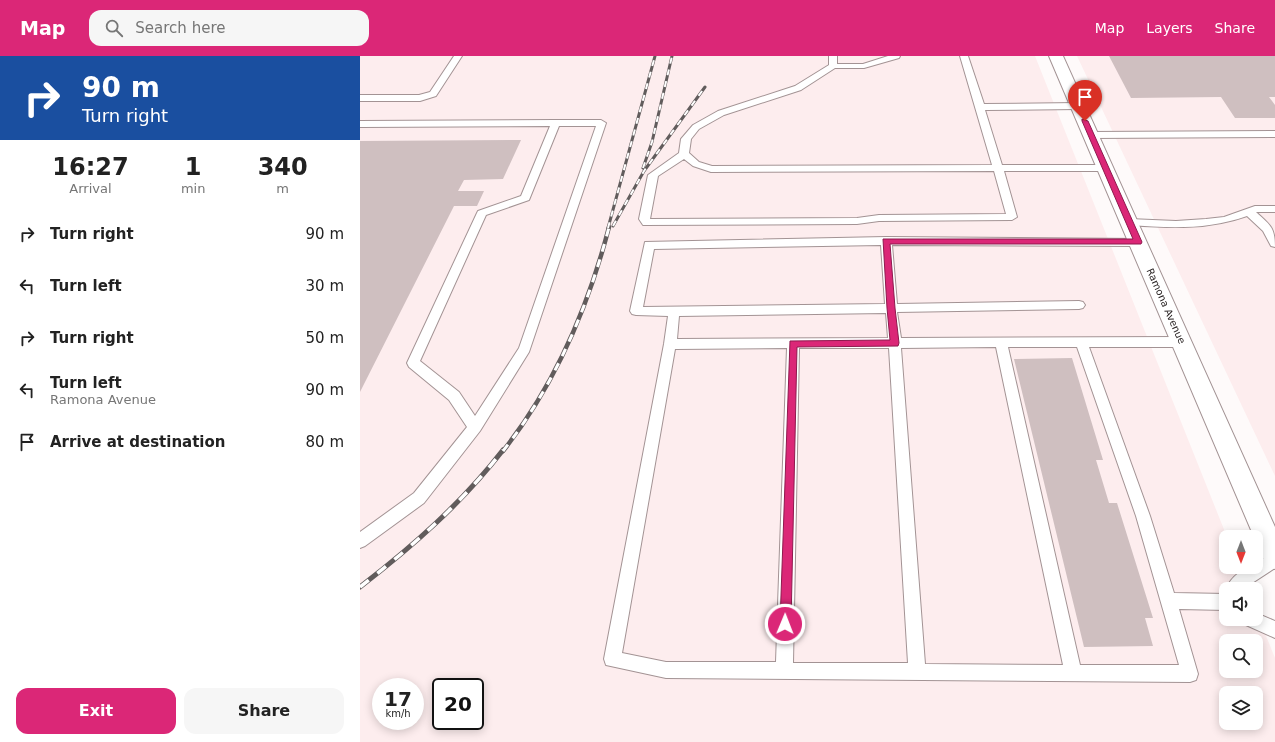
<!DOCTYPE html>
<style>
:root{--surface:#fff;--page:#f6f6f6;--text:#222;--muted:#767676;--accent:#db2777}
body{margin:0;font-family:"DejaVu Sans",sans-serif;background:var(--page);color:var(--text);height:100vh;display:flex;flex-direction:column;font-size:15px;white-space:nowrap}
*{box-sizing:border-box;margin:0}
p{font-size:13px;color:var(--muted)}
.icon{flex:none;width:22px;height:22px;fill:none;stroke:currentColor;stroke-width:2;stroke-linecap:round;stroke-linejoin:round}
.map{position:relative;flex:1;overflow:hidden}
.drawer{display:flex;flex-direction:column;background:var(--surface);width:360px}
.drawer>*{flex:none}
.guide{background:#1a4fa0;color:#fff;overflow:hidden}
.needle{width:26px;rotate:180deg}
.buttons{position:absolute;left:859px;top:474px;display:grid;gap:8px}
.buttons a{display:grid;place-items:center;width:44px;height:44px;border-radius:8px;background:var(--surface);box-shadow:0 2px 10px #0003;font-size:20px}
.speed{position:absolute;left:12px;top:622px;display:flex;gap:8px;font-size:20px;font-weight:700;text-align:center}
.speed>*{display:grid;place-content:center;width:52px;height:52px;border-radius:50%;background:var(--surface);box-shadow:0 2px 10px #0003;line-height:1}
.speed small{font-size:10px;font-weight:400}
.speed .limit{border:2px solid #111;border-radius:6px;background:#fff;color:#111}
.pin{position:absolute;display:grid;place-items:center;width:34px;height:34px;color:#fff;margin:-41px -17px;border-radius:50% 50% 50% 0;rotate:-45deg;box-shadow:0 0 4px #0007}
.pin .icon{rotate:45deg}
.me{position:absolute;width:44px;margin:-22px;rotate:1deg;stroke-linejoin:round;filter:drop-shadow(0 0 3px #0008)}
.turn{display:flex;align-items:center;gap:14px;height:84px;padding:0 16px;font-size:18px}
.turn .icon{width:52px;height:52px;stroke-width:2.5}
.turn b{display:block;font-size:28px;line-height:34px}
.eta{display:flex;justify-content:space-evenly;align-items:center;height:68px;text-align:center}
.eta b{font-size:24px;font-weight:700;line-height:28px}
.button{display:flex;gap:8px;margin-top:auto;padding:8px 16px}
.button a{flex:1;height:46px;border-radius:12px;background:var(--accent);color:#fff;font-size:16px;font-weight:700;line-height:46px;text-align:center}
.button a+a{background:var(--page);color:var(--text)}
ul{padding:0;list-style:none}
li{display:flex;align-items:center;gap:12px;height:52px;padding:0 16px}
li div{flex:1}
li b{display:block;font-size:15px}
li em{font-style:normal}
header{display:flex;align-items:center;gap:24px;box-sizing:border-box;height:56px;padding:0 20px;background:var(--accent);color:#fff}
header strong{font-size:19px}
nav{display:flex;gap:22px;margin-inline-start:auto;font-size:14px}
.search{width:280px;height:36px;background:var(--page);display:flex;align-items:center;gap:10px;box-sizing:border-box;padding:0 14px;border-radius:12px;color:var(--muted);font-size:15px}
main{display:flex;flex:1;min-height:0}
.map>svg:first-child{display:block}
.built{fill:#fdedee;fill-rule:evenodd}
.building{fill:#cfbfc0}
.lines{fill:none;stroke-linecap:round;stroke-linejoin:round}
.service-casing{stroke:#a39394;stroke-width:2}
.secondary-casing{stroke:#a39394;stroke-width:2}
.service{fill:#fff;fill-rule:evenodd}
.secondary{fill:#fff;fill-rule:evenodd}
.rail-far2-casing{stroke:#615c5c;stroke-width:3}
.rail-far1-casing{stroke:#615c5c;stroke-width:4.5}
.rail-casing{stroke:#615c5c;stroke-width:5}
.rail-far2{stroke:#fff;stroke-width:2;stroke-dasharray:6;stroke-linecap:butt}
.rail-far1{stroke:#fff;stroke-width:3;stroke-dasharray:8;stroke-linecap:butt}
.rail{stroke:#fff;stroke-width:3.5;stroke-dasharray:11;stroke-linecap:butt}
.route{fill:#db2777;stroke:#8e194d}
.labels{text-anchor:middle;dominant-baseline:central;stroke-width:3.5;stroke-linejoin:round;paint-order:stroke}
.street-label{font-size:10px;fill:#221c1c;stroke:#fff}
</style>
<header>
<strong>Map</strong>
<div class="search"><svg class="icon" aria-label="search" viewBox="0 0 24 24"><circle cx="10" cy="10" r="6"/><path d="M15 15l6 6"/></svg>Search here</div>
<nav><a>Map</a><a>Layers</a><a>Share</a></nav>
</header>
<main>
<section class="drawer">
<div class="guide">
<div class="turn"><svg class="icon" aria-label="right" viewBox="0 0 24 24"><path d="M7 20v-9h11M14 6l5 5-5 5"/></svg><div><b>90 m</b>Turn right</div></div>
</div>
<div class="eta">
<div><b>16:27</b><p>Arrival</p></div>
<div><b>1</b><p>min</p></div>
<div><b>340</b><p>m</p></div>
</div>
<ul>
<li><svg class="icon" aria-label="right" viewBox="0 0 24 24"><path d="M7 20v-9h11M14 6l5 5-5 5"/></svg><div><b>Turn right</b></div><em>90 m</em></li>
<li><svg class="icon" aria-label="left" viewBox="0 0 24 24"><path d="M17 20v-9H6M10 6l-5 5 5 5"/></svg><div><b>Turn left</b></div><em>30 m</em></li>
<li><svg class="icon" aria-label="right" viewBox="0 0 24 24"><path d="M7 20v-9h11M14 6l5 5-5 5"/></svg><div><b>Turn right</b></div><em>50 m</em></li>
<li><svg class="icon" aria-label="left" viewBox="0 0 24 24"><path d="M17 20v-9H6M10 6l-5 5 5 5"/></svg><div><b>Turn left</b><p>Ramona Avenue</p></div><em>90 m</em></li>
<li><svg class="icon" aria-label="arrive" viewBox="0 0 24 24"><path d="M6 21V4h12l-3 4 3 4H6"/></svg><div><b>Arrive at destination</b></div><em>80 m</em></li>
</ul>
<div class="button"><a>Exit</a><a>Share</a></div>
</section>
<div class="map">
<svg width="915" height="686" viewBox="0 0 915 686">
<rect width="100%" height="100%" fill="#fefafa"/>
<path class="built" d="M0 0H675L867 481 866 511H879L887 533H866V563H896V555L915 602V686H0ZM866 585H896V615H866ZM21 631H55V665H21ZM81 631H115V665H81ZM866 637H896V667H866Z
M717 0H915V420Z"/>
<path class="building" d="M749 0H915V41H909L915 49V62H875L861 41 771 42Z
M161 84 143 123 104 124 98 135H124L117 150H94L0 336V85Z
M712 302 743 404H736L749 447H757L793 562H785L793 590 724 591 654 303Z"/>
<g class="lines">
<defs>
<path id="service" d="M94 0H102L76 40 60 45H0V39H59L70 36Z
M469 0H477V8H503L528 0H540L539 2 504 12H475L441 34 364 59 339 73 331 83 329 97 339 106 352 110 632 109 600 0H608L624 48 718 47 722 50 718 53 625 54 642 109H745L750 112 745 115H644L657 161 652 164 519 165 497 168 283 169 279 163 288 119 319 97 321 83 333 69 358 55 435 30 469 9ZM324 103 333 110 351 116 634 115 646 158 519 159 497 162 290 163 298 120Z
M196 64H241L246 67 169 296 120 375 64 447 5 490 0 492V476L54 437 107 371 89 344 49 311 47 307 117 157 118 155 161 140 190 70 0 71V65ZM199 70H236L159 292 115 360 99 336 60 305 126 159 169 144Z
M915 75V81L731 82 726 79 731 76Z
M895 150H915V156H896C910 169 915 171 915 191L911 190 903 175 887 160C848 174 810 172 769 169L765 168 764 166 765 164 769 163 816 165 846 163 864 161Z
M526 181 782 183 783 186 782 189 778 190 532 189 537 248 719 245 723 246 725 249 723 252 719 253 537 256 541 282 821 281 825 283 827 286 825 289 821 291H729L790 460 814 537 866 538V554L819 553 838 618 836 624 830 626 306 622 246 609 244 603 304 288 308 260 276 259 272 258 270 255 285 186ZM521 189 525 248 283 251 294 193ZM526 257 528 282 317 283 319 260ZM636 291 703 609 565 608 541 292ZM648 291H717L776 460 819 609H720ZM427 292 416 606H306L262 597 315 293ZM439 292H529L548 607H433Z
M915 496V512L883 533H866C871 521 883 511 896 511V507Z
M896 557 915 565V582L886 569 884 563H896Z"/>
<path id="secondary" d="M689 0H703L915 471V513L906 509 896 486V481H894Z"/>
</defs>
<use href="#service" class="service-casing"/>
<use href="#secondary" class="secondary-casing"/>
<use href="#service" class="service"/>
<use href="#secondary" class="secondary"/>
<defs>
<path id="rail-far2" d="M283 112 292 86 312 0
M253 170 284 115 345 31
M248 172 295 0"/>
<path id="rail-far1" d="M143 395C195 329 228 252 249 171"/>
<path id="rail" d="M0 531C53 490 102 447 143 394"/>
</defs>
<use href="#rail-far2" class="rail-far2-casing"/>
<use href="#rail-far1" class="rail-far1-casing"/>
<use href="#rail" class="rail-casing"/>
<use href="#rail-far2" class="rail-far2"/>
<use href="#rail-far1" class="rail-far1"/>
<use href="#rail" class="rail"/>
</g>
<path class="route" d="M722 63 728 65 782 186 781 188H530L535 252 539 287 538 290 437 291 431 568 429 572 425 574 421 572 420 568 430 285 530 284 527 252 523 183H773L722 65Z"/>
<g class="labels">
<g class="street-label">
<text transform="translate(806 250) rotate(66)">Ramona Avenue</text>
</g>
</g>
</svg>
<div class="buttons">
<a><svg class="needle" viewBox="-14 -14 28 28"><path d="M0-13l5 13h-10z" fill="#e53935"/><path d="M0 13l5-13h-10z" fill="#767676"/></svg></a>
<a><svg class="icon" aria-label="sound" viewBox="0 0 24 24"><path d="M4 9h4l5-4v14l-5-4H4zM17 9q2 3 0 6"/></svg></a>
<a><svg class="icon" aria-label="search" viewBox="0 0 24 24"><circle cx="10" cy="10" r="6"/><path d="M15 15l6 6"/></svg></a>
<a><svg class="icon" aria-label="layers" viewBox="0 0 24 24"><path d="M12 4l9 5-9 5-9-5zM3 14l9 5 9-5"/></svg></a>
</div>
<div class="speed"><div>17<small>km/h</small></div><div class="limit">20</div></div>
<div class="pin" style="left:725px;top:65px;background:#d93025"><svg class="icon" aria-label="arrive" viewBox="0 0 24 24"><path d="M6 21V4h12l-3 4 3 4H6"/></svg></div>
<svg class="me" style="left:425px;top:568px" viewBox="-20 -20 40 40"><circle r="17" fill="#db2777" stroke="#fff" stroke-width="3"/><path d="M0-11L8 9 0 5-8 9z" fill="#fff"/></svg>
</div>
</main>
